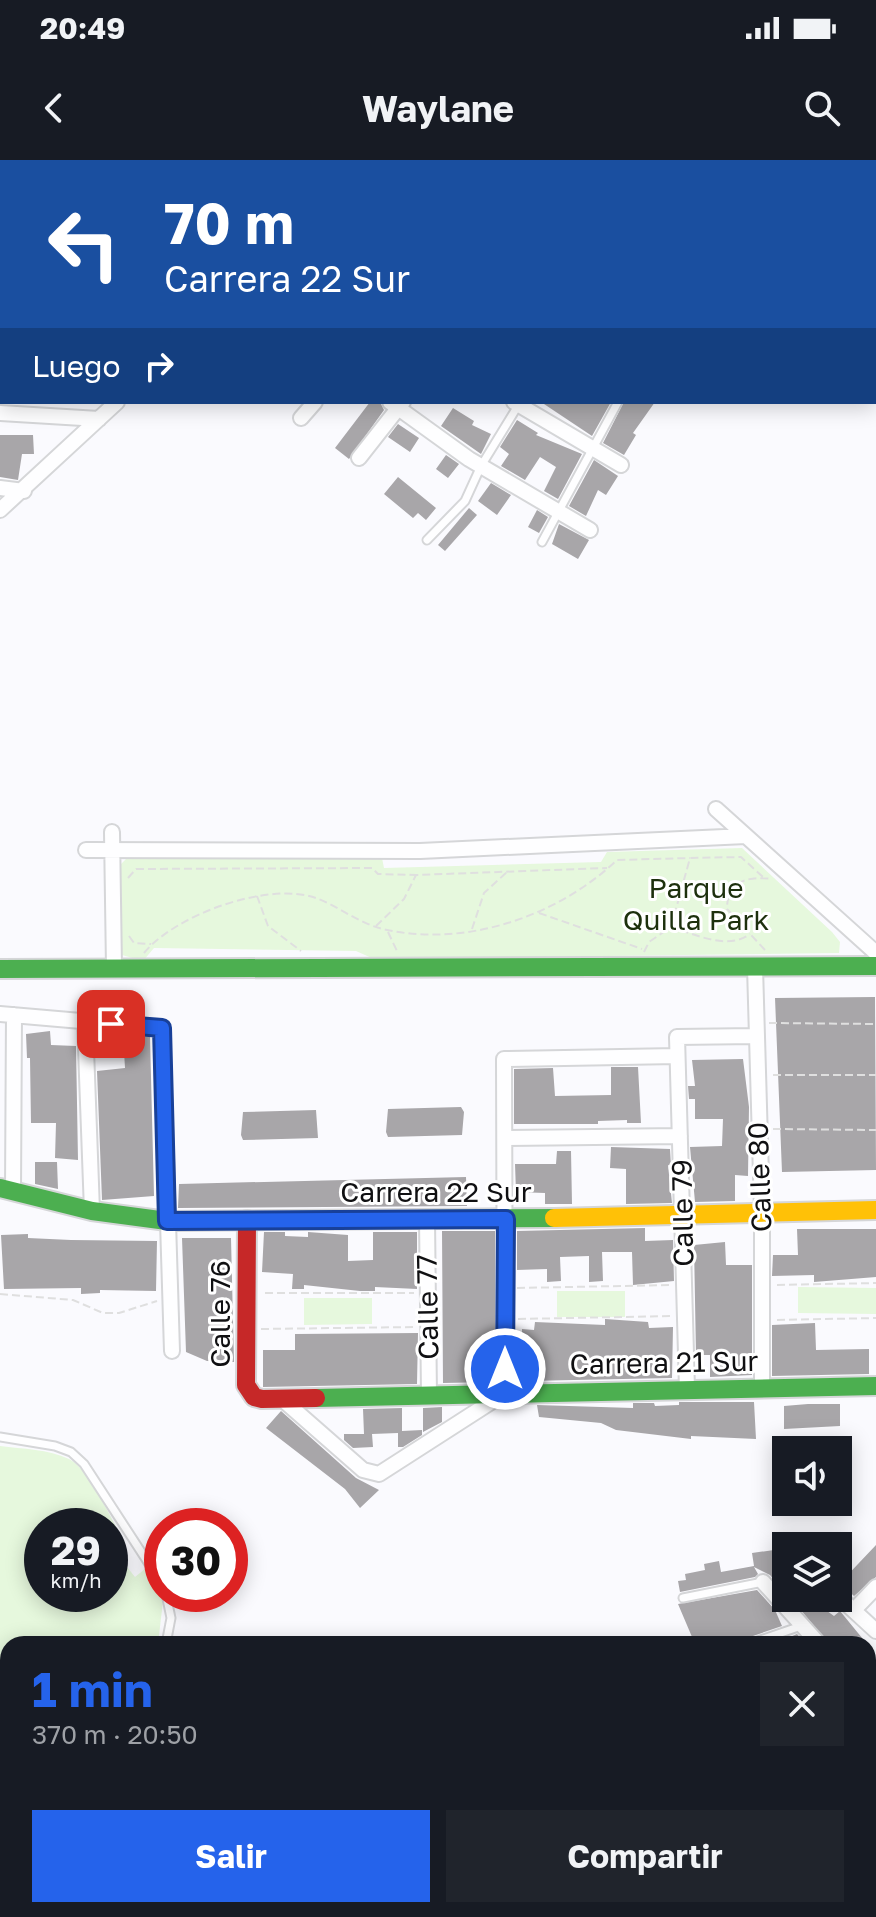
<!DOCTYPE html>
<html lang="es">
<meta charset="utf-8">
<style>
:root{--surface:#171b24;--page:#20242c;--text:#f1f3f6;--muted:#9ea1a6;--accent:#2563eb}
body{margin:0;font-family:"Golos Text",sans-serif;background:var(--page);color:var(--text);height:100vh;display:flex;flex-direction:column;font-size:30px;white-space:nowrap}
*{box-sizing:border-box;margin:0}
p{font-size:26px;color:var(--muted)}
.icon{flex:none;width:44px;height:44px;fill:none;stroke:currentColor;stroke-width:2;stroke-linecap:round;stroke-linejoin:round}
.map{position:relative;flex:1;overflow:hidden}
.sheet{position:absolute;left:0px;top:1476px;width:876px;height:282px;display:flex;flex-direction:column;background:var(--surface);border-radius:24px 24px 0 0;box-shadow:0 4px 20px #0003}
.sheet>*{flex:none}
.top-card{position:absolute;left:0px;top:0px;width:876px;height:244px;box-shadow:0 4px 20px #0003;background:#1a4fa0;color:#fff;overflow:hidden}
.controls{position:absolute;left:772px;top:1276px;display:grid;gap:16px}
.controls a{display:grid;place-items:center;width:80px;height:80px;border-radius:0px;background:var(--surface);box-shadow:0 4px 20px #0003;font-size:40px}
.speed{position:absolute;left:24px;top:1348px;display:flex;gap:16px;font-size:40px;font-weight:700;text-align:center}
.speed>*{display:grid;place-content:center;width:104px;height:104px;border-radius:50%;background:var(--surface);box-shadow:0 4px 20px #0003;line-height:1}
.speed small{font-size:20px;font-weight:400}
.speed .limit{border:12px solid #d22;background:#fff;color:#111}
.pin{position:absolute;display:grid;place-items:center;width:68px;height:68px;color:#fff;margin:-34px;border-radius:16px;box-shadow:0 4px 12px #0006}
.me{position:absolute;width:88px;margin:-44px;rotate:0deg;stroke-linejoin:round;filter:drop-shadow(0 0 6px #0008)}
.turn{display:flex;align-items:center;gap:28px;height:168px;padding:0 32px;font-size:36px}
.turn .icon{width:104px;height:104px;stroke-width:2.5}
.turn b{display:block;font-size:56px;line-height:68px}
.then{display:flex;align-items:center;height:76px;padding:0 32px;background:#0003;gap:16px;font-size:30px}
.round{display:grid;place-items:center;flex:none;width:84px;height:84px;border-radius:0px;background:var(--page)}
.overview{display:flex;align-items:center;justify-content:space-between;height:136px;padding:0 32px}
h1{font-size:48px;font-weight:700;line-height:60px;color:var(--accent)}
.primary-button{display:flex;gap:16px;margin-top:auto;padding:16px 32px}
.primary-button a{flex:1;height:92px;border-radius:0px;background:var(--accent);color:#fff;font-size:32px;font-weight:700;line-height:92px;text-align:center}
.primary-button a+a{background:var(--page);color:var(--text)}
.status{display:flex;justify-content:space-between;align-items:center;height:56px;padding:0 40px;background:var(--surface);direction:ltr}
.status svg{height:22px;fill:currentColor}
header{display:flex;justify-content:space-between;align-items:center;height:104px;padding:0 32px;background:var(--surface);font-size:36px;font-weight:700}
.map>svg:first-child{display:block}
.green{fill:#e6f8dd;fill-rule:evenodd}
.building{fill:#a8a6a9}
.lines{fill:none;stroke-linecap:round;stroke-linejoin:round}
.lane-casing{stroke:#d5d6d8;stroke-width:11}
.street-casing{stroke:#d5d6d8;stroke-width:18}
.fast-casing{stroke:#d5d6d8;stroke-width:22}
.slow-casing{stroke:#d5d6d8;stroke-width:22}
.jam-casing{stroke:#d5d6d8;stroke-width:22}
.path{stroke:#dfdfdf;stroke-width:2;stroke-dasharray:8 4;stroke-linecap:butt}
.lane{stroke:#fefeff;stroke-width:7}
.street{stroke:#fefeff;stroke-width:14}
.fast{stroke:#4caf50;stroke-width:18}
.slow{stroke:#ffc107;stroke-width:18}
.jam{stroke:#c62828;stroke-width:18}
.route-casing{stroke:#184099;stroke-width:20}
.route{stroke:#2563eb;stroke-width:14}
.labels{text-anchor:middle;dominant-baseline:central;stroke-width:6;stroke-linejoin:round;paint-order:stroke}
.park-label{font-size:28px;fill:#1d300d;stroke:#fff}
.street-label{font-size:28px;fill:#101012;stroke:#fff}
</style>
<div class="status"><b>20:49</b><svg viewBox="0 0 49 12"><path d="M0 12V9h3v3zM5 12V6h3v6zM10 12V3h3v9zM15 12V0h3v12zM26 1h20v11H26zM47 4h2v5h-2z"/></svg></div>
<header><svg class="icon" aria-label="back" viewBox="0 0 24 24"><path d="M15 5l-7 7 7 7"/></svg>Waylane<svg class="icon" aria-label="search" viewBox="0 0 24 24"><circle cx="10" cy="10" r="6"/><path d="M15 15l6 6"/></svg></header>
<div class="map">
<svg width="876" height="1757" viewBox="0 0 876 1757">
<rect width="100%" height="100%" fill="#fafafe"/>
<path class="green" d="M742 688 832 772 840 782 839 793 374 799 356 791 154 788 143 801 122 795 119 706 126 699 382 698 384 708 601 702 607 692Z
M798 1127 876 1128V1154L798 1153Z
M557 1131H625V1157H557Z
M304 1138H372V1164L304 1165Z
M0 1286C23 1289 48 1289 69 1299 89 1308 113 1363 125 1383L116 1393 135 1417 146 1408 163 1441 158 1484H8V1750H90V1757H0ZM42 1366H110V1434H42Z"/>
<path class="building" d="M370 242H380L384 250 349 299 335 288Z
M541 242H611L592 276Z
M624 242H655L633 273 636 275 624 295 603 283Z
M453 248 474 261 472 265 491 274 481 294 441 266Z
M517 260 538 273 536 275 582 294 558 339 544 331 556 307 540 297 525 320 501 306 509 294 500 287Z
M398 264 419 278 410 292 388 277Z
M0 275H33L34 294H22L18 320 0 317Z
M446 295 459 304 448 318 436 309Z
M594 300 618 316 606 335 598 330 586 356 569 346Z
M398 317 436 348 426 360 418 353 413 358 384 334Z
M491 323 511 335 497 355 478 341Z
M469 348 477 355 445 391 438 385Z
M537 350 548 357 539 373 528 367Z
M559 364 589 380 578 399 552 384Z
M875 837 876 1010 782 1012 775 838Z
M50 871 51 885 76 886 78 1000 55 998 56 963H31L30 898H27L26 874Z
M123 875 150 877 154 1036 102 1040 97 911 125 908Z
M743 899 749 947 748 1016 735 1015V1041L695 1042 690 987 722 986 723 959H695V939H689L688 926H695L692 900Z
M611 907H638L641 963H627V960L598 961V964H514V909L553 908 555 936 611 935Z
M461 947 464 952 462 975 388 977 386 972 388 949Z
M316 950 318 978 243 980 241 975 243 952Z
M611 987 670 989 671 1006 668 1005 672 1043 626 1044V1009L610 1008Z
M557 991H571L572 1044H545V1033L516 1032 515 1004H556Z
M35 1002H57L58 1029 35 1024Z
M466 1017 467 1046 178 1048 179 1024Z
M645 1068V1081L673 1080 674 1121 633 1125 632 1092H602L603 1121 589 1122V1096L560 1097 561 1121 547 1122V1109L517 1110V1071Z
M797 1069H876V1117L814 1122V1115L772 1116 773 1095H798Z
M442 1071H495V1222L443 1223Z
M264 1072H285V1076L308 1077V1072L348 1075V1101L373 1100V1072H417V1129L375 1127V1131H360L304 1125V1129H292L293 1114 262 1112Z
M28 1074V1078L71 1080 157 1081 156 1131 100 1130V1133L81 1134V1128L4 1129 1 1075Z
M182 1078H231L234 1202 207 1201 186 1192Z
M725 1082 726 1105H752V1215L710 1217V1195H696L694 1085Z
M605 1159 648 1162 649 1168 673 1167 672 1218 525 1221 523 1208 518 1207 516 1182H522V1169L534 1170 535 1162 605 1165Z
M815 1163 816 1190 869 1189V1214L772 1216V1165Z
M418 1173 417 1224 263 1227V1190H295V1174Z
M679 1242H754L756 1279 691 1276V1279L616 1270 601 1263 539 1257 537 1245 633 1248V1243H654L655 1246 679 1245Z
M808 1244H840V1266L784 1269V1246Z
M442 1247V1262L423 1272V1248Z
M402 1248V1271L422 1270V1275L403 1287H398V1273L372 1274 373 1287 353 1288 344 1280V1274H364L363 1249Z
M281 1251 356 1318 379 1330 360 1348 345 1329 266 1268Z
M876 1385V1417L854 1436 840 1423Z
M774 1390 786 1409V1433L770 1415 754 1407 758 1414 755 1417 680 1432 678 1421 686 1420 685 1414 705 1410 704 1404 719 1401 721 1412 754 1406 752 1393Z
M757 1430 775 1450 782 1466 747 1478 743 1484H695L678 1444Z
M791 1438H809L834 1456 840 1451 867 1484H829Z
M797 1474 806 1484H769L790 1477Z"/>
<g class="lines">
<defs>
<path id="lane" d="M427 380 465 341 481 306 519 244
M542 382 618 242
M0 1277 55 1286 71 1292 84 1304 162 1424
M683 1438 763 1422
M166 1484 171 1458 166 1434
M749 1484 801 1466
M0 1638 8 1640"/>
<path id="street" d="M196 0 214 2
M141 2V0
M315 2V0
M422 2 426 0
M0 53H2
M0 119H2
M0 181H2
M390 242 469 299 590 370
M514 242 621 305
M0 253 99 259
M301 258 315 242
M359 298 403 242
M0 328 24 331
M0 350 117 242
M716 649 876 793
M112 672 114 808
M86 690 420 691 746 676
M755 807 762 1051V1228
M0 854 162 868 172 1191
M85 862 92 1051
M505 978 680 976
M13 1031 14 855
M427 1059 429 1235
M687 1229 677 877 755 876
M282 1239 363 1310 379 1314 505 1233 504 899 677 896
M783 1387 786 1390
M763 1422 819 1484
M838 1436 876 1471
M854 1450 876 1427
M868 1606 876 1631"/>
<path id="fast" d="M0 809 876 806
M0 1028 92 1051 167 1061 554 1058
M316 1238 876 1226"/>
<path id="slow" d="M554 1058 876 1050"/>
<path id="jam" d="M247 1060 246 1225 254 1237 262 1239 316 1238"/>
</defs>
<use href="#lane" class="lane-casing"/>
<use href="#street" class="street-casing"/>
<use href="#fast" class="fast-casing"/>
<use href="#slow" class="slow-casing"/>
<use href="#jam" class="jam-casing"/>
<path class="path" d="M128 718 136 709 372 708 378 714 416 715
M257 736 268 766 301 791
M539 753 642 789
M376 766 404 739 416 715 607 708
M671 767 690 698 741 697 763 717
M472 769 484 733 507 712
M388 772 397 791
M129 776 134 783 151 784
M765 790 727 749C727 721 747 716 772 719
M644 792 649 782 671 767C695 774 727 791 750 774
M144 793C175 755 268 721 316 738 340 747 361 765 387 770 469 787 559 755 617 700L690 698
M769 863 876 864
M773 915H876
M773 969 876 970
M777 1125 876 1123
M517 1128 671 1125
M265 1133H414
M0 1134 73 1140 103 1153H119L157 1141
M518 1159 672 1156
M777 1160 876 1158
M261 1169 415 1167
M851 1484 859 1477"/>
<use href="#lane" class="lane"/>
<use href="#street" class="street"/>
<use href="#fast" class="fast"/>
<use href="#slow" class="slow"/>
<use href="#jam" class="jam"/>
</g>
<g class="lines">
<defs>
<path id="route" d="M111 864 162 868 167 1061 506 1059 505 1209"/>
</defs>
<use href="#route" class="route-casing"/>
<use href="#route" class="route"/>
</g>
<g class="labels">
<g class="park-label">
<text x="696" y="727">Parque<tspan x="696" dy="32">Quilla Park</tspan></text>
</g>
<g class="street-label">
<text transform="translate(759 1017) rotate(-92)">Calle 80</text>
<text x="436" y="1031">Carrera 22 Sur</text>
<text transform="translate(682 1053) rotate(-91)">Calle 79</text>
<text transform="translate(427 1147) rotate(-91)">Calle 77</text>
<text transform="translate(219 1154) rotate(-90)">Calle 76</text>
<text transform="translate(664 1202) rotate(-1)">Carrera 21 Sur</text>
</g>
</g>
</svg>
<div class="controls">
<a><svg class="icon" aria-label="sound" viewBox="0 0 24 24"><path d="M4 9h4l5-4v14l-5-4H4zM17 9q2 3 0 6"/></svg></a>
<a><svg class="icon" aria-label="layers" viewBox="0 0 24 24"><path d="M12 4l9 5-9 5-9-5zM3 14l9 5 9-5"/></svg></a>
</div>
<div class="speed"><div>29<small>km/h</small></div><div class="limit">30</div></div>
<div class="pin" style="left:111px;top:864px;background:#d93025"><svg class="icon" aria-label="arrive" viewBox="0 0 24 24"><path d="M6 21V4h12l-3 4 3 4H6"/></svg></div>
<svg class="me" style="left:505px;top:1209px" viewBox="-20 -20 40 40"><circle r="17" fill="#2563eb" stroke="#fff" stroke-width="3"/><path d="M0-11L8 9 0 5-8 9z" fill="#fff"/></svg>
<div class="top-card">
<div class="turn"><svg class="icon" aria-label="left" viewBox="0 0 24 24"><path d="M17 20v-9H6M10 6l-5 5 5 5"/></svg><div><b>70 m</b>Carrera 22 Sur</div></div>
<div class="then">Luego<svg class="icon" aria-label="right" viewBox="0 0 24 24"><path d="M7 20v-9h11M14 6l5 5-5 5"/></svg></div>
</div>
<section class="sheet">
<div class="overview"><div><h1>1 min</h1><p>370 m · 20:50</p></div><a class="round"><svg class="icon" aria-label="close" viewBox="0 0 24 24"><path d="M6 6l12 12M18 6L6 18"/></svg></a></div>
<div class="primary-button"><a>Salir</a><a>Compartir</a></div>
</section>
</div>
